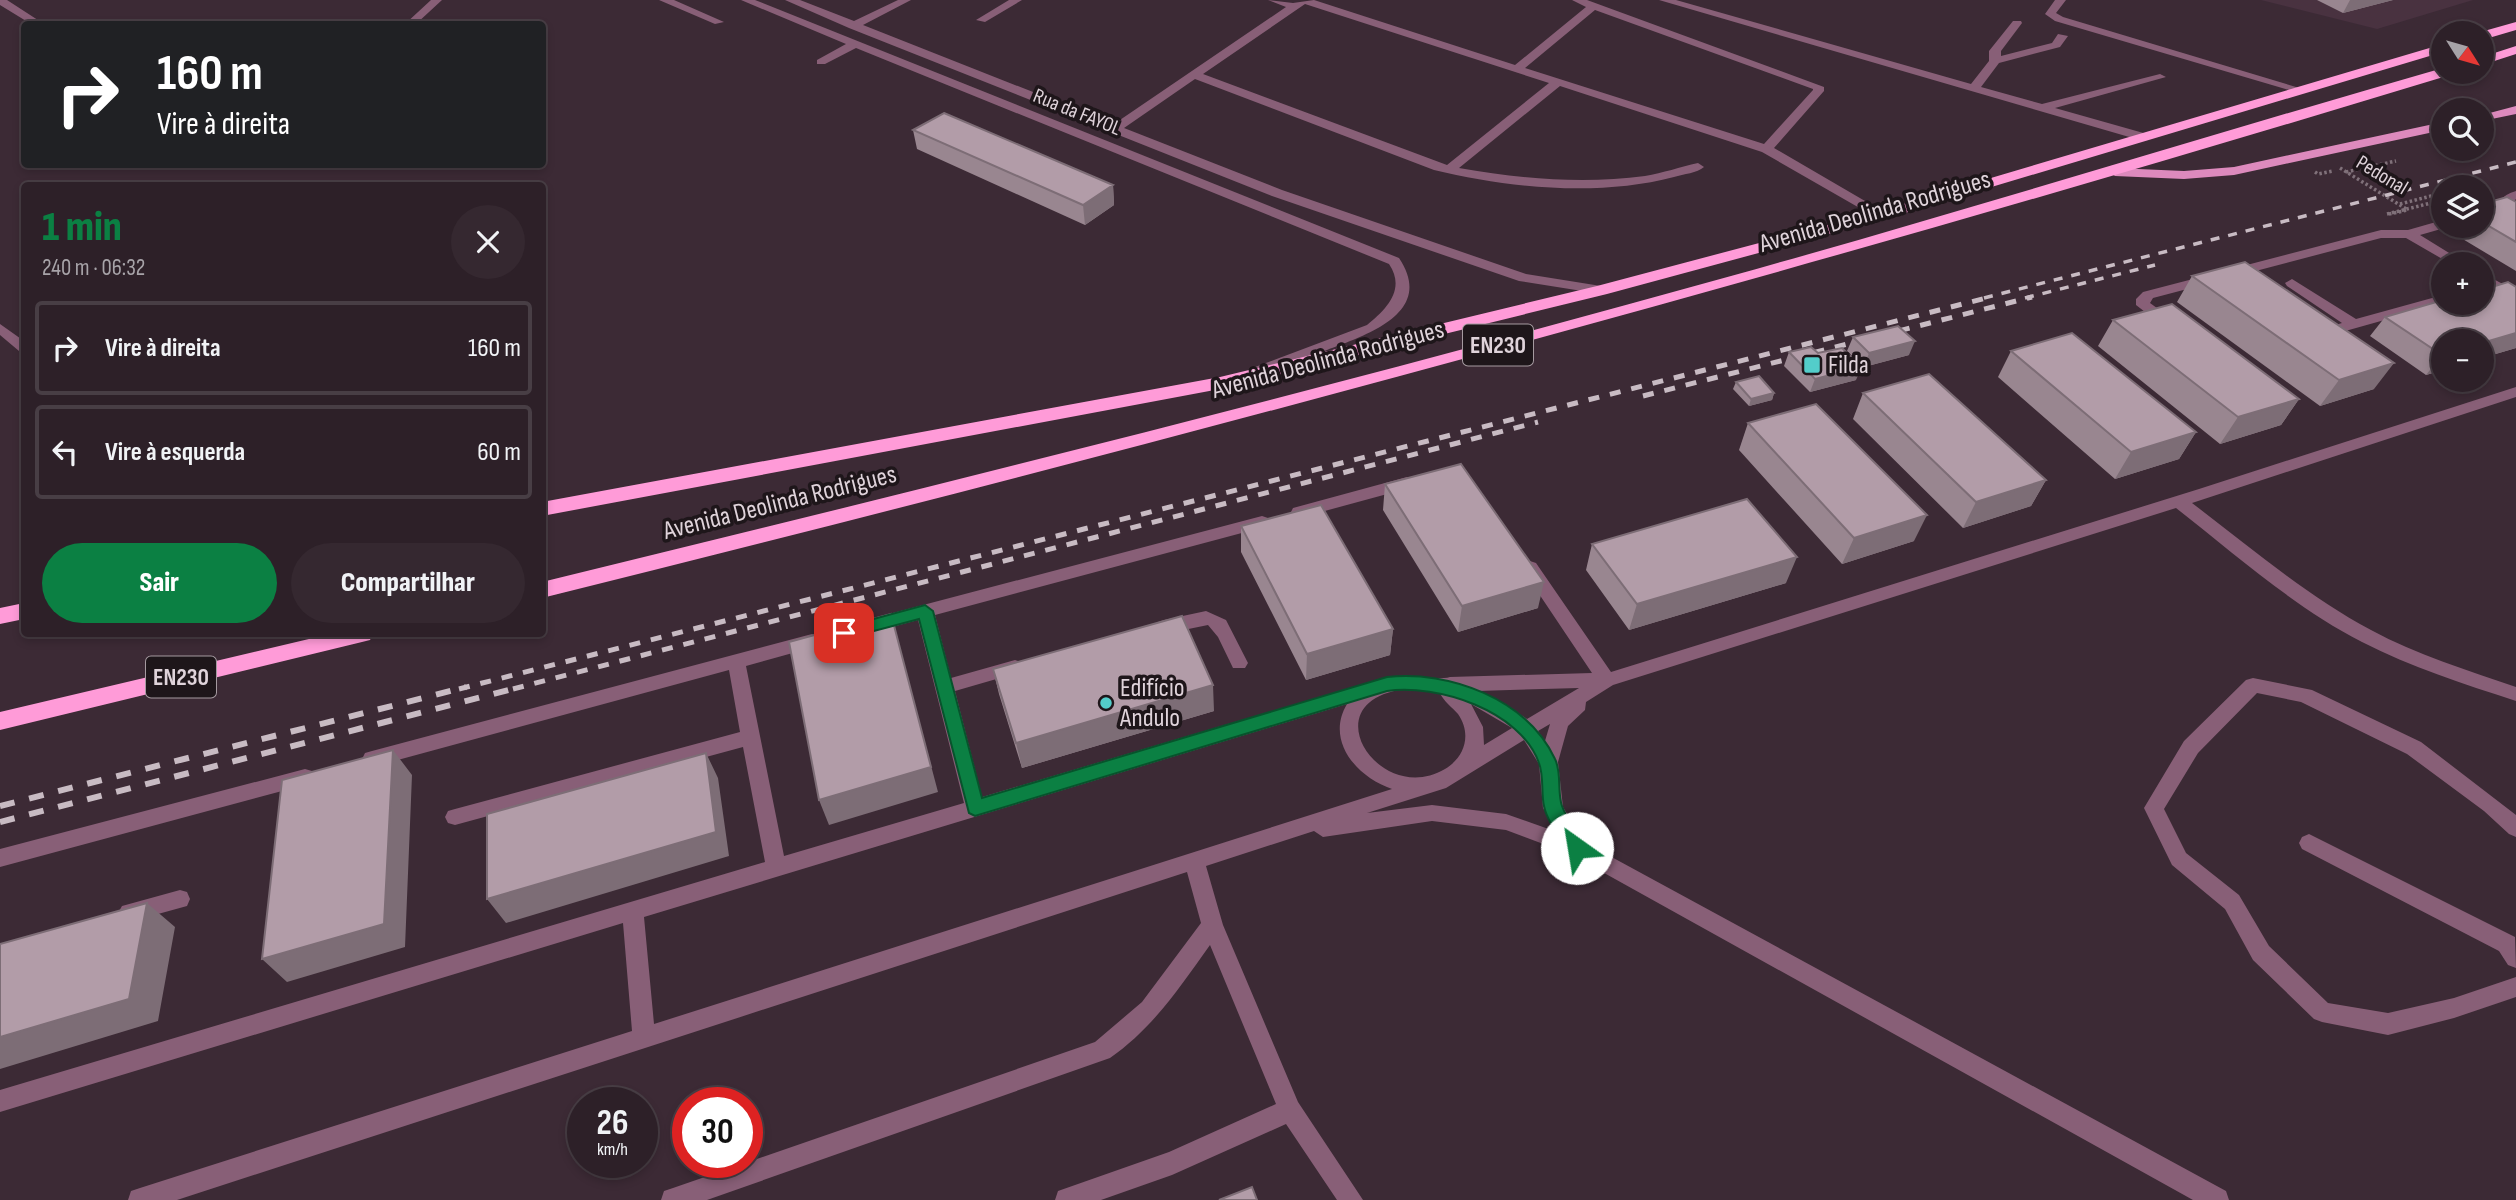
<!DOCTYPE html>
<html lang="pt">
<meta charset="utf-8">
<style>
:root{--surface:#2d2028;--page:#352830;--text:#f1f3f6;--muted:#a7a3a8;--line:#483e45;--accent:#0b8043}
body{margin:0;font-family:"Sofia Sans Condensed",sans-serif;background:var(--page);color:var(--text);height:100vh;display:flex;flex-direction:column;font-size:26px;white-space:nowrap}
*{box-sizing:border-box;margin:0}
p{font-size:23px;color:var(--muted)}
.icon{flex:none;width:38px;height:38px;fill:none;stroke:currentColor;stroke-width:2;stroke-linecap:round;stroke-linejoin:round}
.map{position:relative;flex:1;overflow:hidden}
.panel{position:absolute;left:21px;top:182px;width:525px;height:455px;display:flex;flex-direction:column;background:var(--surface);border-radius:7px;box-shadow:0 4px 10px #0003,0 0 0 2px var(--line)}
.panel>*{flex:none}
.top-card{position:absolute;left:21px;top:21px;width:525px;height:147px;border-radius:7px;box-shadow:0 4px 10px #0003,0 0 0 2px var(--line);background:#202124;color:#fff;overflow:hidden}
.needle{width:46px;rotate:127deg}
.tools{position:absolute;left:2431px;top:21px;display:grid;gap:14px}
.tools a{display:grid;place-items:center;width:63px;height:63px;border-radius:50%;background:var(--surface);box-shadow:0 4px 10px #0003,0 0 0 2px var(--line);font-size:35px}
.speed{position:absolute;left:567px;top:1087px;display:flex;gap:14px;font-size:35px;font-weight:700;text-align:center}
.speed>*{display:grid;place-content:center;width:91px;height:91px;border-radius:50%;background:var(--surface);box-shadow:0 4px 10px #0003,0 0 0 2px var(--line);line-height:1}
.speed small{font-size:18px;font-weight:400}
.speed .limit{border:10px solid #d22;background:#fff;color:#111}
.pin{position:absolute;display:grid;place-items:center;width:60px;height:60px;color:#fff;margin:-30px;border-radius:14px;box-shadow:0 4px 10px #0006}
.me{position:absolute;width:77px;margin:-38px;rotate:328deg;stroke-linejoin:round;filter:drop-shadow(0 0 5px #0008)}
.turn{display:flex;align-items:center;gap:24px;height:147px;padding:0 21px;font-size:32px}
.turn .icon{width:91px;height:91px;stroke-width:2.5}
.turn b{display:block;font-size:49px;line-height:60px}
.round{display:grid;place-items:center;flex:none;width:74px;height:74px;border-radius:37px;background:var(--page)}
.headline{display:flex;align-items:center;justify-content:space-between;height:119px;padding:0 21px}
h1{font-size:42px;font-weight:800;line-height:52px;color:var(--accent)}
.action{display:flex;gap:14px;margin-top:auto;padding:14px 21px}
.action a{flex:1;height:80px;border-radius:42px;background:var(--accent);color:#fff;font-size:28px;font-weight:800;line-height:80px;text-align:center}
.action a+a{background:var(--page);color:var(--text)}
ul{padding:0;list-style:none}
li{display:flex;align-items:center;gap:21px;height:94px;margin:0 14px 10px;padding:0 7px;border:4px solid var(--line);border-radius:7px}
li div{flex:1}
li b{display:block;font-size:26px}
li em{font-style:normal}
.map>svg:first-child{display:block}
.built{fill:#493240}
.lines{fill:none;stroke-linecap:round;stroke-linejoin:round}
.path{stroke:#80717a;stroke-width:3.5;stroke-dasharray:2.5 2.5;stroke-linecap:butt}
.minor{fill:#885f77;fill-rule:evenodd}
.major{fill:#dd8abd;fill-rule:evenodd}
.highway{fill:#ff9bd8;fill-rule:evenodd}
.rail-far2{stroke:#c8bbc3;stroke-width:3.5;stroke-dasharray:9 9;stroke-linecap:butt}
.rail-far1{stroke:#c8bbc3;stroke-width:5;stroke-dasharray:11 11;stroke-linecap:butt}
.rail{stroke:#c8bbc3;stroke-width:6;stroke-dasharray:15 15;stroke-linecap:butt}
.wall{fill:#998690}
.shaded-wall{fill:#7d6d76}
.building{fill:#b29ca8;stroke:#7d6d76;stroke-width:2}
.route{fill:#0b8043;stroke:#07532c;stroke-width:2}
.poi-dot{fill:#53cdca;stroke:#1e161a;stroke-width:2.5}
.labels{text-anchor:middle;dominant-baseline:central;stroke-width:7;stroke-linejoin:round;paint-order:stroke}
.far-street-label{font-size:21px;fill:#dfd3da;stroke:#1e161a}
.shield{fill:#1e161a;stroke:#a59aa0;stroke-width:2}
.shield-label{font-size:24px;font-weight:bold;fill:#dfd3da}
.street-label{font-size:26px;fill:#dfd3da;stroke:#1e161a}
.poi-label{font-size:26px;fill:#dfd3da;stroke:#1e161a;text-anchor:start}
</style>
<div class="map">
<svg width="2516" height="1200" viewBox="0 0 2516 1200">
<rect width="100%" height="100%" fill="#3c2a35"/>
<path class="built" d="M2261 0H2473L2377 29Z"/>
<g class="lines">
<path class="path" d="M2451 27 2467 23
M2340 168 2408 210
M2315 172 2318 174 2333 171
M2346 172 2396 161
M2400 204 2443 193
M2387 214 2435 202 2442 206
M2389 214 2408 210"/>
<path class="minor" d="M0 0H7L44 24H31L0 5Z
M431 0H442L416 24H405Z
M659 0H674L724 22 715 24Z
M741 0H755L1399 258C1436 313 1366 335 1327 350 1306 358 1286 366 1265 373H1255L1253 370 1255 367 1367 325C1387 309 1406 289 1389 264L856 48 825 64H817V60L846 44Z
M785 0H800L854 21 898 0H911L863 25 1114 124 1286 7 1268 0 1293 3 1314 0 1515 65 1586 7 1572 0H1587L1824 87V91L1774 148 1889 215 1887 218H1877L1762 152 1560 86 1459 168C1520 179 1584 184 1645 176 1663 173 1680 167 1698 163L1704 167C1697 173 1684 174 1674 177 1598 197 1509 188 1434 170L1195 79 1124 128 1282 190 1526 274 1601 286 1608 290 1601 294 1519 281 1272 196 849 28ZM1305 4 1549 83 1447 165 1203 74ZM1595 10 1813 89V90L1764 144 1525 68Z
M1009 0H1022L985 22 976 20Z
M1659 0H1676L1971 84 1989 61V51L2013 21H2021L2022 23 2001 51V56L2052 43 2058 34 2068 36 2060 47 1999 63 1981 87 2042 104 2160 74 2166 77 2055 108 2147 134V140L2143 141Z
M2055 0H2066L2056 13 2063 17 2306 90 2296 92 2055 21 2045 14Z
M2516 191V199L2504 212 2482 217V209C2497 206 2501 195 2516 191Z
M2443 220V226L2448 227 2420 235 2467 264H2451L2406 238H2381L2153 298 2150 303 2172 319 2174 322 2172 325H2162L2136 305V299L2143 292 2381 230H2408Z
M2482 273 2516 291V301L2482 283Z
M2292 279 2356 319 2443 295V303H2445L2324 337 2319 336 2317 333 2319 330 2342 323 2287 286 2285 283Z
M0 324 24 341V352L19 351 0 335Z
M2516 387V397L2192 503C2250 547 2307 596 2371 630 2417 655 2467 670 2516 687V701C2464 684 2411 667 2362 642 2294 607 2236 555 2176 508L1613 685 1586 702 1585 710 1568 726 1558 762 1563 807 1584 842 2226 1191 2229 1200H2193L1570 854 1506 830 1432 821 1323 837 1314 831 1206 866 1223 925 1298 1102 1363 1200H1337L1286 1124 1172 1175 1101 1200H1055L1058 1191 1169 1152 1276 1104 1210 945C1180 987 1153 1028 1110 1058L707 1200H661L664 1191 673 1188 1095 1042 1142 1002 1201 923 1187 872 177 1200H128L131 1191 140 1188 632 1031 623 923 0 1112V1090L765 862 743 747 455 825 448 823 445 817 448 811 455 809 740 732 729 670 372 767 365 765 362 759 365 753 372 751 812 634 818 636 821 641 818 646 746 666 784 856 964 803 918 620 870 633 864 631 861 626 864 621 870 619 1262 516 1268 518 1270 522 1268 526 935 615 951 678 1015 660 1021 662 1024 667 1021 672 955 691 982 797 1387 677C1405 675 1437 681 1450 677L1592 673 1521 567 1530 561 1536 563 1611 672 2199 489ZM1579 688 1527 719 1498 700 1477 691ZM1406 689 1440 693C1444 702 1452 707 1458 714 1472 734 1465 757 1445 769 1379 808 1309 700 1406 689ZM1347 704C1325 741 1357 777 1392 789L654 1024 644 917ZM1471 704 1512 728 1484 745 1483 727ZM1550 724 1545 741 1538 731ZM1524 740 1539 764 1543 808 1557 832 1506 814 1432 805 1367 813 1446 788Z
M1407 477 1413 479 1415 483 1413 487 1299 518 1291 512 1293 508Z
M1206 611 1226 620 1248 663 1245 668H1233L1218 637 1208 625 1164 634 1158 632 1155 627 1158 622 1164 620Z
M2253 678 2312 690 2421 742 2516 815V837L2509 834 2484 811 2407 754 2301 702 2257 693 2198 753 2164 809 2186 853 2239 895 2269 946 2328 1003 2388 1013 2454 998 2516 977V997L2454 1018 2388 1035 2322 1022 2314 1019 2253 960 2225 909 2172 865 2144 808 2184 741 2246 680Z
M305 769 312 771 315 777 312 783 0 867V849Z
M2309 834 2515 937 2516 968 2508 965 2499 951 2302 849 2299 843 2302 837Z
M180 890 187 892 190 899 187 906 129 922 122 920 118 913 122 906Z"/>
<path class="major" d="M2516 106V114L2482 121V115Z
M2443 122V130L2234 175 2184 179 2115 176 2109 172 2115 168 2184 171 2234 167Z"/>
<path class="highway" d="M2516 22V30L2482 40V33H2477Z
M2443 44V52L1888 218 1607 294 1220 389 542 516V502L1220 377 1597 286 1876 212Z
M2516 46V54L2482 65V57Z
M2443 68V72H2452L2450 75C1819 267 1183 439 542 598V582C940 485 1337 386 1731 276 1969 210 2205 136 2443 68Z
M24 603V619L0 624V608Z
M330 634H373L370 640 362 642 0 730V712Z"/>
<path class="rail-far2" d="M1984 298 2516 162
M2025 298 2155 265"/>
<path class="rail-far1" d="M1643 396 2032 297
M459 689 1990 297
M513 689 1538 422"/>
<path class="rail" d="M0 806 466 687
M0 822 520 687"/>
</g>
<path class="wall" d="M2317 0H2393L2343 13Z
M913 130 1113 185 1114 205 1085 225 917 149Z
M2516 202V271L2446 229 2449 226H2482V204Z
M2192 276 2374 389 2320 406 2177 302Z
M2385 317 2516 348 2482 358V341H2443V370L2426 375 2370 336Z
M2113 320 2299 399 2281 425 2220 444 2098 346Z
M1853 337 1909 355 1864 367 1847 351Z
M2011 351 2196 432 2179 459 2115 479 1998 377Z
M1789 352 1818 353 1856 380 1810 392 1784 366Z
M1736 382 1774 393 1772 400 1749 406 1733 389Z
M1863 393 2046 480 2031 506 1963 528 1853 419Z
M1748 423 1914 541 1842 564 1739 450Z
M1385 484 1538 608 1458 632 1383 510Z
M1241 526 1393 629 1390 655 1306 680 1241 552Z
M1592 544 1786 583 1629 630 1586 570Z
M993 669 1214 711 1022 768 999 694Z"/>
<path class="shaded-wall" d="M2350 0H2393L2343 13Z
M1113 185 1114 205 1085 225 1083 205Z
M2516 333V348L2482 358V343Z
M1915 341 1909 355 1864 367 1869 353Z
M2442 355H2443V370L2426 375Z
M2394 363 2374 389 2320 406 2339 380Z
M1862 367 1856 380 1810 392 1815 379Z
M1774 393 1772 400 1749 406 1751 399Z
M2299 399 2281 425 2220 444 2238 417Z
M2196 432 2179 459 2115 479 2131 452Z
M2046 480 2031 506 1963 528 1976 502Z
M1927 515 1914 541 1842 564 1854 538Z
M1797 557 1786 583 1629 630 1637 604Z
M1544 582 1538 608 1458 632 1462 606Z
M891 614 938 792 829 825 819 800Z
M1393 629 1390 655 1306 680 1307 654Z
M1213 685 1214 711 1022 768 1016 743Z
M393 750 412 775 405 947 287 982 262 959Z
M706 753 718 778 729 856 506 923 487 899Z
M147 903 175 927 158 1021 0 1069V1037Z"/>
<path class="building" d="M944 113 1113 185 1083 205 913 130Z
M2507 197 2516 202V242L2482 222V204Z
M2245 262 2394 363 2339 380 2192 276Z
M2508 282 2516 287V333L2482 343V341H2443V355H2442L2385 317 2443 300V303H2482V290Z
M2172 304 2299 399 2238 417 2113 320Z
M1898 326 1915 341 1869 353 1853 337Z
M2072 333 2196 432 2131 452 2011 351Z
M1811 347 1818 353 1842 348 1862 367 1815 379 1789 352Z
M1929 374 2046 480 1976 502 1863 393Z
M1759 376 1774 393 1751 399 1736 382Z
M1816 404 1927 515 1854 538 1748 423Z
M1461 464 1544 582 1462 606 1385 484Z
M1747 499 1797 557 1637 604 1592 544Z
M1321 505 1393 629 1307 654 1241 526Z
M891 614 931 767 819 800 789 642Z
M1182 616 1213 685 1016 743 993 669Z
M393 750 384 924 262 959 282 780Z
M706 753 716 832 487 899V814Z
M147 903 129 999 0 1037V944Z
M1252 1187 1257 1200H1219Z"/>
<path class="route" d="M925 605 933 611 982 798 1387 677C1449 670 1527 699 1555 759 1562 773 1557 792 1562 806 1567 821 1580 834 1587 848L1584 854 1577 856 1571 854C1562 840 1547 822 1544 806 1541 793 1544 776 1539 763 1520 710 1437 684 1387 691L975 816 969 813 919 619 844 639 836 633 844 627Z"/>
<g class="poi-dot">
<rect x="1803" y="356" width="18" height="18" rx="3.5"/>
<circle cx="1106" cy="703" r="7"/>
</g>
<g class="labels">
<g class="far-street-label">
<text transform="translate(1077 112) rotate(22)">Rua da FAYOL</text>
<text transform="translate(2382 175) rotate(31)">Pedonal</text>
</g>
<g class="shield">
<rect x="1463" y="324.5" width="70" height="41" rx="5"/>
<rect x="146" y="656.5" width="70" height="41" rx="5"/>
</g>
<g class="shield-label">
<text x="1498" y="345">EN230</text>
<text x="181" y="677">EN230</text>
</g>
<g class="street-label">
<text transform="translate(1875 212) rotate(-16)">Avenida Deolinda Rodrigues</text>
<text transform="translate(1328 360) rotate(-15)">Avenida Deolinda Rodrigues</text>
<text transform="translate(780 503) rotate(-14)">Avenida Deolinda Rodrigues</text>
</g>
<g class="poi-label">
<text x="1828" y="365">Filda</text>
<text x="1120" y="688">Edifício<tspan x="1120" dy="30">Andulo</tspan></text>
</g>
</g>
</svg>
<div class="tools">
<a><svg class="needle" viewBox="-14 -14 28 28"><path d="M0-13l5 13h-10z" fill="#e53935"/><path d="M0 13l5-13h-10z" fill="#a7a3a8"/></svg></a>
<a><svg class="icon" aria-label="search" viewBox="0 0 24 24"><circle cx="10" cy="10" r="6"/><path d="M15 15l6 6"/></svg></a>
<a><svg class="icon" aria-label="layers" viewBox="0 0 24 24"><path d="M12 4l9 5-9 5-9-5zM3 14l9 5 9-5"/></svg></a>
<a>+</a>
<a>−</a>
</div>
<div class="speed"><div>26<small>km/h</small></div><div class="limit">30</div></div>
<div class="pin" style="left:844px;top:633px;background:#d93025"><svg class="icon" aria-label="arrive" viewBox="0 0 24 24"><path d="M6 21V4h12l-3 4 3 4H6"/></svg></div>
<svg class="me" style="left:1577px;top:848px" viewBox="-20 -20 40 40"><circle r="19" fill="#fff"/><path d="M0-13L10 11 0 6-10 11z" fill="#0b8043"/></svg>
<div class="top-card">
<div class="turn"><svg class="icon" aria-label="right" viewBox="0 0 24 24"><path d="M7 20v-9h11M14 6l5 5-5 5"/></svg><div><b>160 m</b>Vire à direita</div></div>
</div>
<section class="panel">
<div class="headline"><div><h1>1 min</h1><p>240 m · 06:32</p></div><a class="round"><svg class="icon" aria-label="close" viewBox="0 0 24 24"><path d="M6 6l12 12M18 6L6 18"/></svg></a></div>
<ul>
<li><svg class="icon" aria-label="right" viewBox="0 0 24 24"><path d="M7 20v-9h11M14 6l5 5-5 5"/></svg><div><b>Vire à direita</b></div><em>160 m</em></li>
<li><svg class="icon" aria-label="left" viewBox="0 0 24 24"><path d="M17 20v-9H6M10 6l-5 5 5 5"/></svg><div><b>Vire à esquerda</b></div><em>60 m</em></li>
</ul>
<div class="action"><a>Sair</a><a>Compartilhar</a></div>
</section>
</div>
